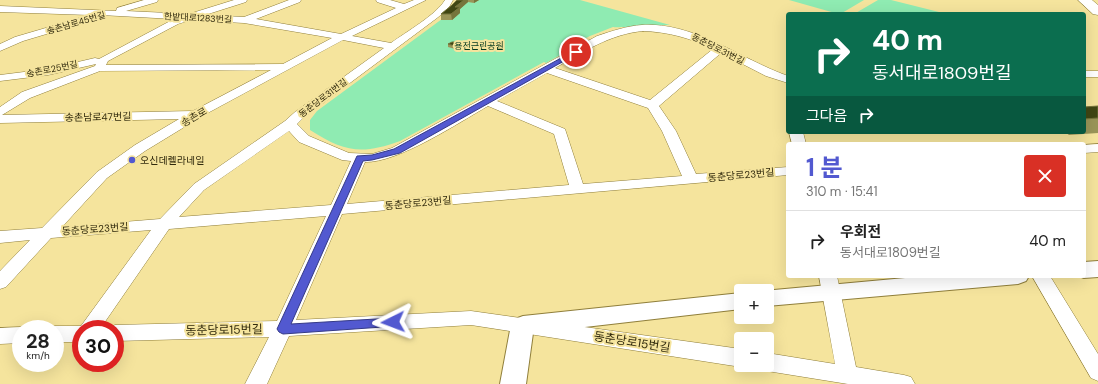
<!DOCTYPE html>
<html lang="ko">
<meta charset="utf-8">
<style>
:root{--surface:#fff;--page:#f2f2f2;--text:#222;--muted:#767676;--line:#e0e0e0;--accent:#5259d0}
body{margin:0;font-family:"DM Sans","Noto Sans KR",sans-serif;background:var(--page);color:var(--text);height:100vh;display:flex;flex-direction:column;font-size:15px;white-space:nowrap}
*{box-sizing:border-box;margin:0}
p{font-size:13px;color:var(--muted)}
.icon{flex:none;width:22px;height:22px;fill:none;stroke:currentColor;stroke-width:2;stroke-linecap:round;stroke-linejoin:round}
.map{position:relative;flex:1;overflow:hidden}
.sheet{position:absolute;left:786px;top:142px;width:300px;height:136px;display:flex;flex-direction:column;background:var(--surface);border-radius:4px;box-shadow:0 4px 16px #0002}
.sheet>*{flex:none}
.banner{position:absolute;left:786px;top:12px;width:300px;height:122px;border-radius:4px;box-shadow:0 4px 16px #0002;background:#0b6e4f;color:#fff;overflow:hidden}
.buttons{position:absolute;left:734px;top:284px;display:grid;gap:8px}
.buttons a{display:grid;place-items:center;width:40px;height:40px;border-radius:4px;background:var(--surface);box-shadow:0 4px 16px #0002;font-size:20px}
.speed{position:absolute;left:12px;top:320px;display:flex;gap:8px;font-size:20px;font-weight:700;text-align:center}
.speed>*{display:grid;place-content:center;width:52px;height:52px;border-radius:50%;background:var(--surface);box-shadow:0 4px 16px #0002;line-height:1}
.speed small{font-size:10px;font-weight:400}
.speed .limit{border:6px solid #d22;background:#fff;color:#111}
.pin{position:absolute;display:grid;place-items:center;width:34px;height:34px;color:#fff;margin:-17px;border:2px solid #fff;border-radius:50%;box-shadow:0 1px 4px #0007}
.me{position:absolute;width:44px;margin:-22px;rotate:267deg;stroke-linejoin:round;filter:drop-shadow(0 0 3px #0008)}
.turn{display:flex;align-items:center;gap:14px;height:84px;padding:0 20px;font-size:18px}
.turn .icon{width:52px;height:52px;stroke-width:2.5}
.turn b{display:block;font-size:28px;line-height:34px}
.then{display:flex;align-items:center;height:38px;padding:0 20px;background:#0003;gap:8px;font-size:15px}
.round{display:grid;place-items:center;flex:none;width:42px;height:42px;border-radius:4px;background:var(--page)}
.head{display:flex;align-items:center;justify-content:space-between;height:68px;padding:0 20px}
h1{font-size:24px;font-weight:700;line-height:30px;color:var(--accent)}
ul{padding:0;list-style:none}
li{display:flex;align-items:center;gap:12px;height:60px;padding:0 20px;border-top:1px solid var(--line)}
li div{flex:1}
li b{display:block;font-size:15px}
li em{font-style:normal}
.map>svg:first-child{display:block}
.green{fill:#8febb2}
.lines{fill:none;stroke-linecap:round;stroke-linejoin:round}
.minor-casing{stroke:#907f3b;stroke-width:1}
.tertiary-casing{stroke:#907f3b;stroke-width:2}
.secondary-casing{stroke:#907f3b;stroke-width:1}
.minor{fill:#fff;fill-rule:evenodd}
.tertiary{fill:#fff;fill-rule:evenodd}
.secondary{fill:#fff;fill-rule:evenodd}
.wall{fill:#9a9558}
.shaded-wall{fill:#76753c}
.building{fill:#404613;stroke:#76753c}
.route{fill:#5259d0;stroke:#353a87}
.poi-dot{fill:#5259d0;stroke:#f5e49d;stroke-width:1.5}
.labels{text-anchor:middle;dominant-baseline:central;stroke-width:4;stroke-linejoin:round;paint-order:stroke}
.far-street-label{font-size:9px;fill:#312a0d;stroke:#f5e49d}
.far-park-label{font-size:9px;fill:#04391f;stroke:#f5e49d}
.street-label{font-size:10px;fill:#312a0d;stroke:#f5e49d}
.poi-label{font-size:10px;fill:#312a0d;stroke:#f5e49d;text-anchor:start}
.near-street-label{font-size:12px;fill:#312a0d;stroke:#f5e49d}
</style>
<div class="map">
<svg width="1098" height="384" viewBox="0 0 1098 384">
<rect width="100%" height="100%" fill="#f5e49d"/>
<path class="green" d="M460 0H580L670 25C661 25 616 28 613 27L590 36 580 41 582 43 546 63 544 62 400 141C362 155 344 152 310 130V120L317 111 442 19Z
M789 0H864L842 13H835Z
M878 0H891L947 14H854Z"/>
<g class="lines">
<defs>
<path id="minor" d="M144 0H158L157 2 126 11 189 14 234 0H247L246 2 205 15 244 17 289 0H301L300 2 256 19 341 34 396 8 377 2 376 0H390L404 4 414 0H426L352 36 391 43C406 32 436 15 445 0H453L448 9 437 18 303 118 297 124 309 136 349 153 372 154 392 148 597 36C612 31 627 26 642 25 695 22 740 59 788 76V83L766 76 721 53 659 106 676 131 696 174 788 167V175L342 214 296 320 471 311 741 349V365H745L741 367 471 325 289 336 267 384H245L269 337 115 341V329H107L115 325 277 321 326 216 169 229 100 329H81V342H55V329L48 328 55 326H81L151 230 51 238 6 287 0 289V271L30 240 0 243V231L42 228 97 172 135 145 179 119 0 123V107L22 92 95 66 96 64 48 75 0 81V75L48 69 95 58 99 59 174 19 101 15 100 18 23 41 0 51V44L15 37 90 15 0 12V6L116 11 117 8ZM191 20 244 23 332 38 283 64 106 65 108 61 178 24ZM643 31C669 32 690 38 713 49L650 100 555 68C583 52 610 34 643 31ZM343 40 384 48 295 112 285 121 194 184 160 219 62 227 107 178 145 151 204 115ZM271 70 193 111 2 115 30 98 100 71ZM547 73 648 108 662 131 682 176 583 184 565 129 497 101ZM488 106 554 134 569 185 347 204 365 162C398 163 458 123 488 106ZM289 131 299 142 342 160 351 161 331 205 179 217 204 190Z
M1084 71H1098V77H1084Z
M789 132H803L806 144H792Z
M1098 144V152L1084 153V145Z
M819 276H837L856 367 904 375 911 377 915 384H848L767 371 760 368 758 365H767V353L835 364Z
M1032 276H1050L1098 354V381L1091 378Z
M21 327 27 329H21V343L0 344V328Z"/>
<path id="tertiary" d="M1098 261V277L1084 278 1079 276H1084V262Z
M927 276H1029L1026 281 1018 284 767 306V291H763Z
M741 293V309L533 333 526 384H500L511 325 515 319 523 316Z"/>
<path id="secondary" d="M1078 0H1092L1098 5V15L1093 14Z"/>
</defs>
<use href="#minor" class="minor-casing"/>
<use href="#tertiary" class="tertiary-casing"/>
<use href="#secondary" class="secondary-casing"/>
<use href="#minor" class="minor"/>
<use href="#tertiary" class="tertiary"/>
<use href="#secondary" class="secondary"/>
</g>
<path class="wall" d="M457 0H479L474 3 468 2 460 9V13L452 20H441V14L452 5Z
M458 42V48L455 49 448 47V44Z
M1098 106V133L1069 135 1065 132H1084V107Z"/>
<path class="shaded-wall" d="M464 0H468V2L460 9V13L452 20 451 14 455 7Z
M474 0H479L474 3Z
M458 44V48L455 49V46Z"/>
<path class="building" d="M457 0H464L455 7H460L451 14H441L452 5Z
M452 42H458V44L455 46 448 44Z
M1098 106V118L1084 119V107Z"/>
<path class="route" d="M574 51 580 52 400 153 372 160 363 161 291 324 393 318 397 319 399 322 397 326 283 334 279 332 277 329 357 156 372 155 394 149Z"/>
<circle class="poi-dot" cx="132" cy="160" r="4"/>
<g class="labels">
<g class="far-street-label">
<text transform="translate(198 18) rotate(3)">한밭대로1283번길</text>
<text transform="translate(76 23) rotate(-16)">송촌남로45번길</text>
<text transform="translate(718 49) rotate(27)">동춘당로31번길</text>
<text transform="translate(52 69) rotate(-11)">송촌로25번길</text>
<text transform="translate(323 98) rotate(-37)">동춘당로31번길</text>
</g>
<g class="far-park-label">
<text x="479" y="46">용전근린공원</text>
</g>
<g class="street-label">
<text transform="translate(98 117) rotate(-1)">송촌남로47번길</text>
<text transform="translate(194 117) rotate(-30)">송촌로</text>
<text transform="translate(741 175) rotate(-5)">동춘당로23번길</text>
<text transform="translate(418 203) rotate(-5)">동춘당로23번길</text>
<text transform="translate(95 229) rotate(-4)">동춘당로23번길</text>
</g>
<g class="poi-label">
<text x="140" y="160">오신데렐라네일</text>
</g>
<g class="near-street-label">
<text transform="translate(224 330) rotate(-1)">동춘당로15번길</text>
<text transform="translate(632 342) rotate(9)">동춘당로15번길</text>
</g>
</g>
</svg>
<div class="buttons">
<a>+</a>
<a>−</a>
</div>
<div class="speed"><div>28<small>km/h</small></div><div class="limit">30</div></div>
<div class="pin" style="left:576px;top:52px;background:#d93025"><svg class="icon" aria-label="arrive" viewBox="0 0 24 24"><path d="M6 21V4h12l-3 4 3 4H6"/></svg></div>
<svg class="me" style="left:393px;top:322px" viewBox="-20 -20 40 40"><path d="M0-17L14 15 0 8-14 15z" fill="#5259d0" stroke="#fff" stroke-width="4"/></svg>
<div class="banner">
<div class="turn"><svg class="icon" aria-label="right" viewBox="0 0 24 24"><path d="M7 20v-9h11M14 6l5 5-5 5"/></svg><div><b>40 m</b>동서대로1809번길</div></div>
<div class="then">그다음<svg class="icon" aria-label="right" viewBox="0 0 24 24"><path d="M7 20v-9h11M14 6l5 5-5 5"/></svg></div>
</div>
<section class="sheet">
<div class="head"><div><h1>1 분</h1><p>310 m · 15:41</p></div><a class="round" style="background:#d93025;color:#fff"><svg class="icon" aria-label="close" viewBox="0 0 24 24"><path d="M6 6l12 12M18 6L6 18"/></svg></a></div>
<ul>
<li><svg class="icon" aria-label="right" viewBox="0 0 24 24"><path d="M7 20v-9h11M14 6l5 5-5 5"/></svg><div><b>우회전</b><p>동서대로1809번길</p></div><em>40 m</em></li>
</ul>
</section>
</div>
